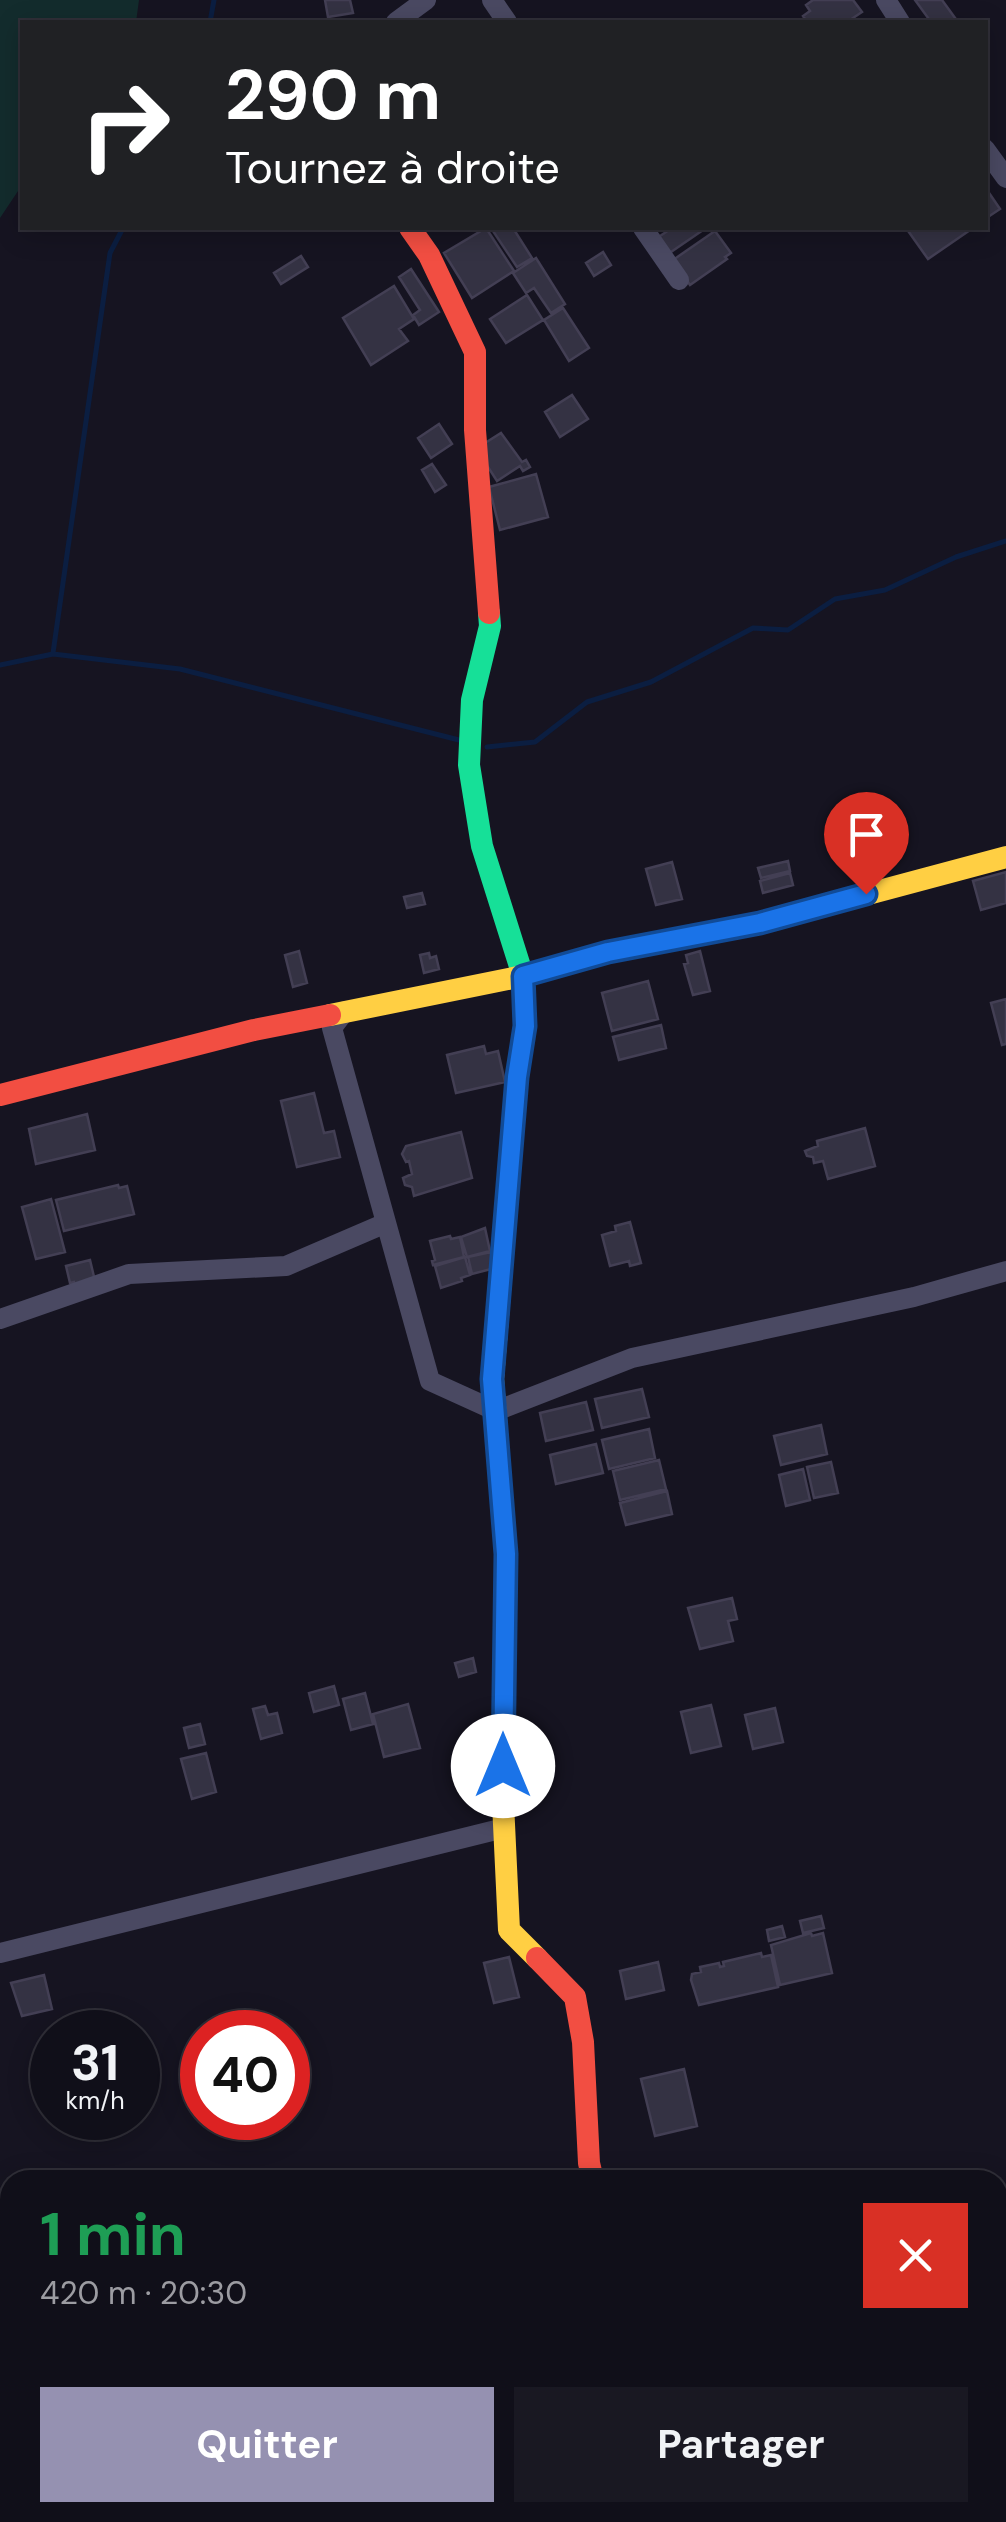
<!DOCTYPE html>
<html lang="fr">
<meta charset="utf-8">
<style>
:root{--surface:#100f19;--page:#191822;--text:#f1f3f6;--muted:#9c9ca2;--line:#302f38;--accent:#9591b1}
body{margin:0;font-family:"DM Sans",sans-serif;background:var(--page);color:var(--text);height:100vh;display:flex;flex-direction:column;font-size:38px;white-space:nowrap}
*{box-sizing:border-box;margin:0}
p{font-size:32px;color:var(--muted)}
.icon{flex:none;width:55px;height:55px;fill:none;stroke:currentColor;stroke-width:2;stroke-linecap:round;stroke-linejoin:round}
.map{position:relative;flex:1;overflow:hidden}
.sheet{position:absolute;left:0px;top:2170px;width:1008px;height:352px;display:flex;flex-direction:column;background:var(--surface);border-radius:30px 30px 0 0;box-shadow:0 5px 25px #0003,0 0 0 2px var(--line)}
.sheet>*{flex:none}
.top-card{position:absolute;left:20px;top:20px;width:968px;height:210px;border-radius:0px;box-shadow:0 5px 25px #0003,0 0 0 2px var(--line);background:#202124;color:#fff;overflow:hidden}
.speed{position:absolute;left:30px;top:2010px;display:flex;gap:20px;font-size:50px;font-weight:700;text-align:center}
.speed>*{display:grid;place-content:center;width:130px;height:130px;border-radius:50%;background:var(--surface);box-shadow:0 5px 25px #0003,0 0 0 2px var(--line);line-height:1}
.speed small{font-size:25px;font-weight:400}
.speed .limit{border:15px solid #d22;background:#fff;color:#111}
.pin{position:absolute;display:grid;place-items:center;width:85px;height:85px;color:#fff;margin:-102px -42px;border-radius:50% 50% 50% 0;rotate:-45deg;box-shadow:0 0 10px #0007}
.pin .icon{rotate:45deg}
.me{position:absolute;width:110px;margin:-55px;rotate:0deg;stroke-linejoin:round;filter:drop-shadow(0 0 8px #0008)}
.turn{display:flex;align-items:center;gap:35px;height:210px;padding:0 40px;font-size:45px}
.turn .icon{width:130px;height:130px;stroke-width:2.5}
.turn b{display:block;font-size:70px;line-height:85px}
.round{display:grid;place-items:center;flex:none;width:105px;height:105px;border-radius:0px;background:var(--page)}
.head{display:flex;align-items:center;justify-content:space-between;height:170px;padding:0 40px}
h1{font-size:60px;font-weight:700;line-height:75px;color:#1e9e55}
.primary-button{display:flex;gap:20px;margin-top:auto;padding:20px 40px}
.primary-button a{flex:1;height:115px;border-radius:0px;background:var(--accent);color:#fff;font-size:40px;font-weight:700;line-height:115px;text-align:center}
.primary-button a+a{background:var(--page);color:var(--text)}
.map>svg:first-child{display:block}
.green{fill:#132c2d}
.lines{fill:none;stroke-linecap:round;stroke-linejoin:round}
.stream{stroke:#0b1e41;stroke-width:5}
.building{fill:#343243;stroke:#433f54;stroke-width:2.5}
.street{stroke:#4a4962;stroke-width:20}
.fast{stroke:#16e098;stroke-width:22}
.slow{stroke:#ffcf43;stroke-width:22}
.jam{stroke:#f24e42;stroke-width:22}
.route-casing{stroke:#114b97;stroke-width:25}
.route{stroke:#1a73e8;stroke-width:18}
</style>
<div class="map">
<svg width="1006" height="2522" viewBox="0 0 1006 2522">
<rect width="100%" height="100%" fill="#161421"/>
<path class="green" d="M0 0H139L136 22H22V185L0 218Z"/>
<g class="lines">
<path class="stream" d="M210 22 214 0
M53 653 110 253 123 228
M0 665 53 654 180 669 459 740
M487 747 535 742 587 702 651 682 753 628 788 630 835 599 885 590 956 557 1006 541"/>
</g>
<path class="building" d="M325 0H350L353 13 328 17Z
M813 0H853L862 12 847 22H807L803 16 810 11 806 5Z
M915 0H942L958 22H931Z
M985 187 1000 209 985 219Z
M486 228 514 271 472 298 444 253Z
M491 228H513L532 258 517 267Z
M672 228H706L668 254 657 238Z
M906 228H973L928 259Z
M715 231 731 253 725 257 727 259 690 285 673 260Z
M603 252 611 265 594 276 586 263Z
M301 256 308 267 281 284 274 273Z
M536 258 565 304 551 313 534 288 526 293 513 273Z
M411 269 439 312 419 325 413 315 420 310 399 277Z
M394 286 414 319 399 329 408 341 371 365 343 318Z
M527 295 543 320 506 343 490 319Z
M563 308 589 348 569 361 544 320Z
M572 395 588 419 560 437 545 412Z
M439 424 452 444 431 458 418 438Z
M501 433 522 462 526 460 530 467 523 471 520 466 497 481 481 456 482 445Z
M432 464 446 485 435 492 422 470Z
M536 474 548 517 500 530 489 487Z
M788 861 790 871 761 878 758 868Z
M672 862 682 899 656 905 646 869Z
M1006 872V903L981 910 973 881Z
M790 873 793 885 763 893 760 881Z
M422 893 425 904 407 908 404 897Z
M299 951 307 983 293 987 285 955Z
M700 951 710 991 693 995 684 964 688 963 686 955Z
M429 953 430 958 436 956 439 969 424 973 420 955Z
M648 981 658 1019 612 1031 602 993Z
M1006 999V1044L1002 1045 991 1003Z
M661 1025 666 1048 619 1060 613 1037Z
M484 1046 486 1054 498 1051 505 1082 456 1093 447 1055Z
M314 1093 324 1133 334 1131 340 1157 297 1167 281 1101Z
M87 1114 95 1150 36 1164 29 1129Z
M865 1128 875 1166 828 1179 823 1161 814 1163 813 1157 807 1156 805 1151 818 1146 817 1141Z
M461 1132 472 1178 414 1196 412 1187 405 1185 403 1178 412 1174 409 1161 406 1162 402 1154 406 1146Z
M118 1185 119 1188 127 1186 134 1214 64 1231 56 1200Z
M51 1199 65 1252 36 1259 22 1207Z
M630 1222 641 1263 630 1266 629 1261 610 1266 602 1235 616 1231 615 1226Z
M485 1228 490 1251 467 1257 461 1237Z
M450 1236 451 1239 460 1237 464 1257 433 1265 432 1261 435 1260 430 1241Z
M491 1252 495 1268 472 1274 468 1257Z
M465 1257 470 1275 461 1278 462 1281 441 1288 435 1266Z
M90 1260 95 1281 75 1286 74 1282 70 1283 66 1266Z
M642 1389 649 1417 602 1428 595 1399Z
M586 1402 593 1430 546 1441 540 1413Z
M821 1425 827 1454 781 1465 774 1436Z
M649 1429 655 1458 609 1469 602 1440Z
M596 1444 603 1473 556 1484 550 1455Z
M659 1460 666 1489 620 1500 613 1471Z
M831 1462 838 1493 814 1498 807 1467Z
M803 1469 810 1500 786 1506 779 1475Z
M667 1491 672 1514 626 1525 620 1503Z
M732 1598 737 1619 728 1621 733 1641 700 1649 688 1608Z
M473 1658 476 1672 459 1677 455 1663Z
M334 1686 339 1705 314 1712 309 1693Z
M365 1693 373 1724 351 1730 343 1699Z
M408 1704 420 1748 384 1757 373 1714Z
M711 1705 721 1746 691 1753 681 1712Z
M265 1706 268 1715 277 1713 282 1733 261 1739 253 1709Z
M775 1708 783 1742 753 1749 745 1715Z
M200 1724 205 1744 189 1748 184 1728Z
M206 1753 216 1792 192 1799 181 1759Z
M821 1916 824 1928 803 1933 800 1921Z
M782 1926 785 1937 769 1941 767 1930Z
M811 1933 812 1936 823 1933 832 1973 780 1985 771 1945Z
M761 1953 762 1957 771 1955 778 1987 699 2005 691 1980 692 1974 701 1972 700 1967 719 1963 720 1967 724 1966 723 1962Z
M509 1957 519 1997 494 2003 484 1963Z
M658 1962 664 1990 626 1999 620 1971Z
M44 1975 52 2009 22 2016 11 1983Z
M684 2069 697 2126 655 2136 641 2079Z
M408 2512H443L445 2522H411Z"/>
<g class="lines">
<path class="street" d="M492 0 507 22
M886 0 900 22
M396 22 426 0
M985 149 1006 178
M643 228 679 280
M345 1011 332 1028 430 1381 496 1411 632 1358 914 1297 1006 1271
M0 1319 129 1274 286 1266 386 1223
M0 1953 504 1828
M687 2512 689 2522
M231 2522 267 2512
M640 2522 641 2512"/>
<path class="fast" d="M489 613 490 626 472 700 469 765 482 846 523 976 525 1025 517 1077 506 1216"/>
<path class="slow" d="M330 1015 523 976 608 952 760 923 1006 857
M506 1216 493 1379 506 1554 503 1803 509 1930 537 1958"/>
<path class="jam" d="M410 228 429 255 475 352V430L489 613
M0 1095 254 1030 330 1015
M537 1958 575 1997 583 2042 589 2163 593 2180"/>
</g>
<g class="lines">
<defs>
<path id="route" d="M503 1766 506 1554 492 1379 517 1077 525 1026 523 976 608 952 760 923 866 894"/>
</defs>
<use href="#route" class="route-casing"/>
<use href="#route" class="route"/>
</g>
</svg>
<div class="speed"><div>31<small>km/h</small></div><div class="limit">40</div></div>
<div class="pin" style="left:866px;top:894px;background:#d93025"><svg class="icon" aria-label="arrive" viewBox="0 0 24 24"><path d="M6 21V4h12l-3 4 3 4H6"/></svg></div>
<svg class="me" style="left:503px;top:1766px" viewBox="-20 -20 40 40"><circle r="19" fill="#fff"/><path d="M0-13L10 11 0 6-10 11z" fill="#1a73e8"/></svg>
<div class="top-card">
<div class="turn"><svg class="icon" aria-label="right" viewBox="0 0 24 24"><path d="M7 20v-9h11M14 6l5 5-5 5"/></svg><div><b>290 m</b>Tournez à droite</div></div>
</div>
<section class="sheet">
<div class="head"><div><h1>1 min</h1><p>420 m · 20:30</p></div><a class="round" style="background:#d93025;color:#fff"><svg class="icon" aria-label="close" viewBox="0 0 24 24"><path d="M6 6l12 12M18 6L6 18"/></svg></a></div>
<div class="primary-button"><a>Quitter</a><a>Partager</a></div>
</section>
</div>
